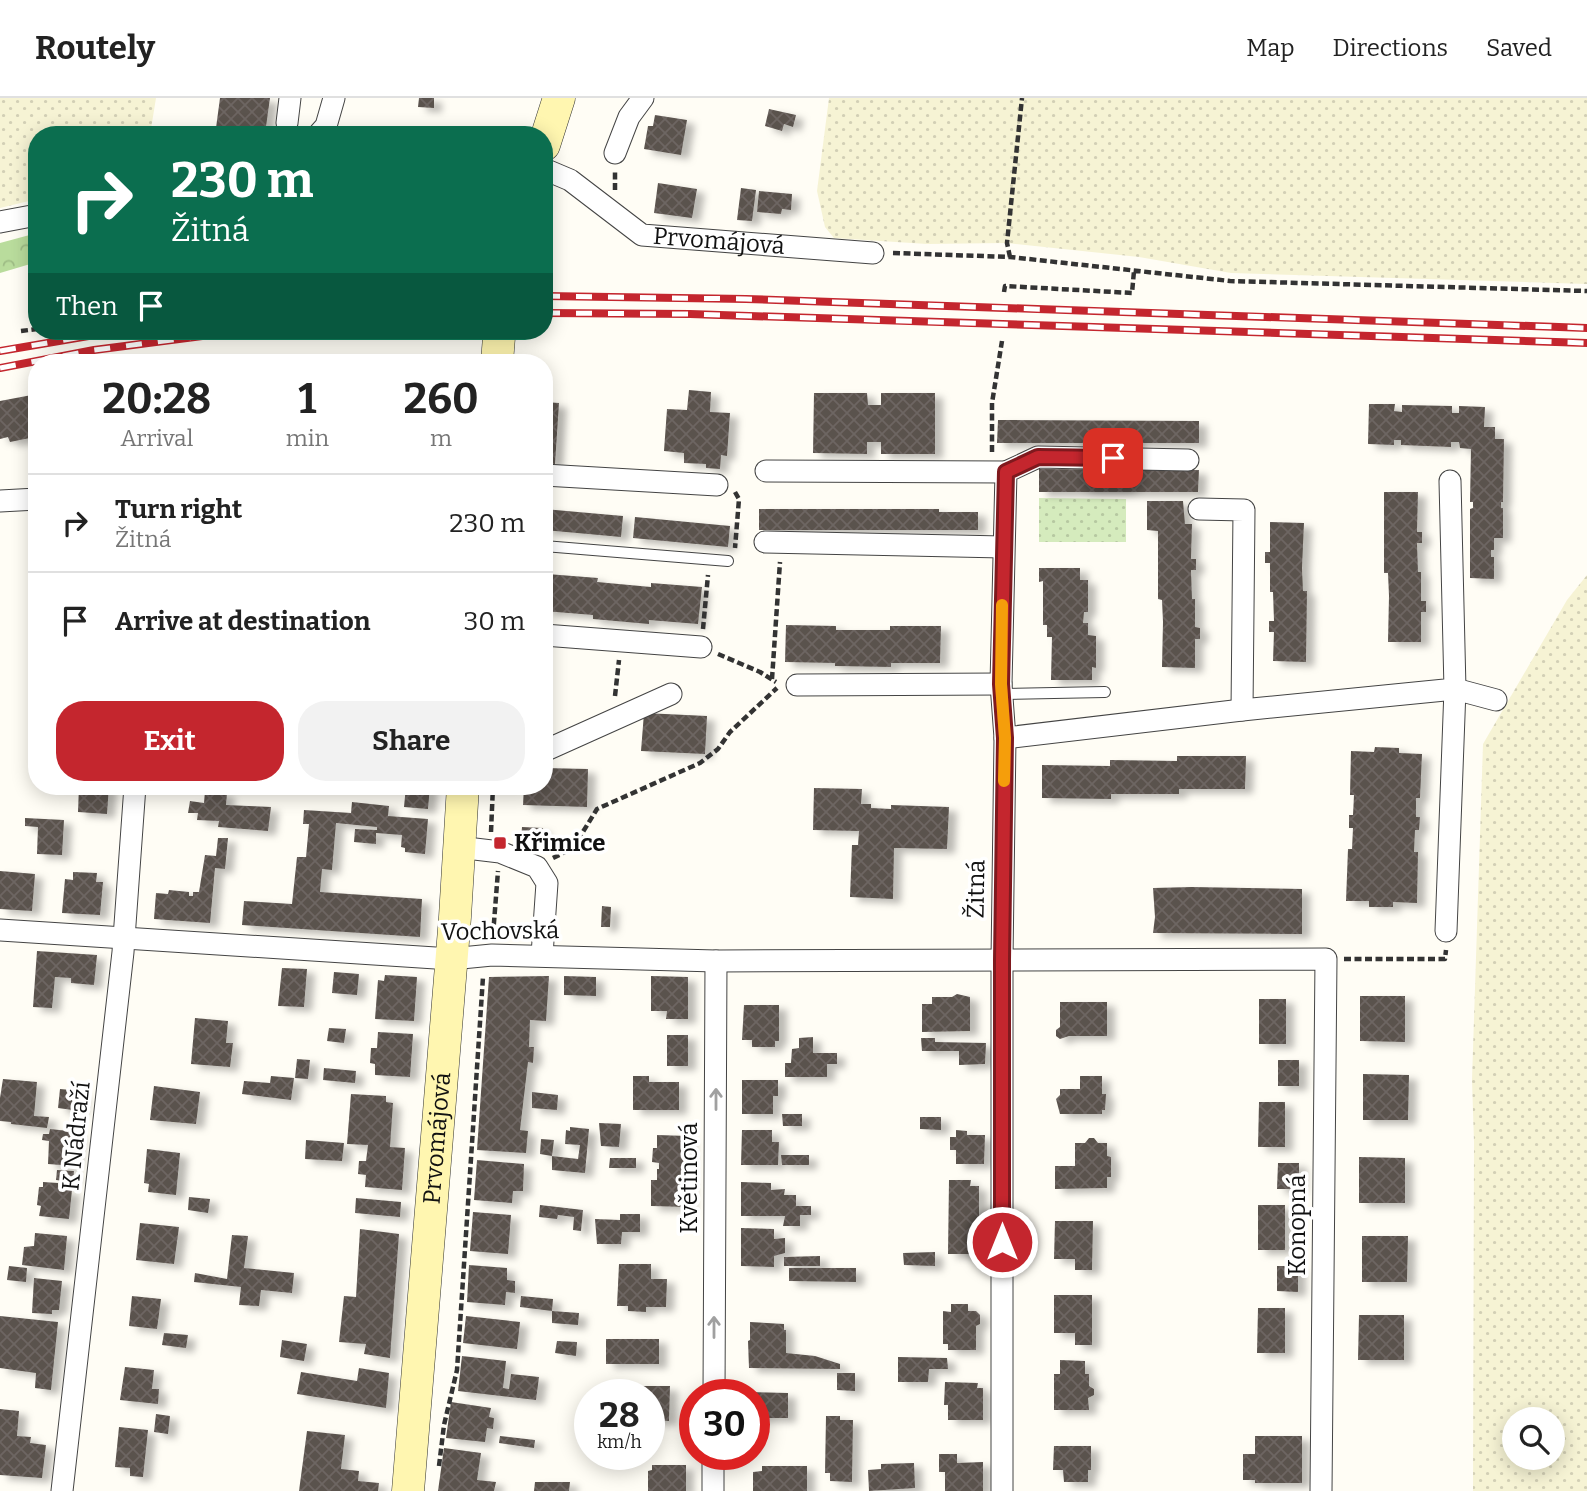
<!DOCTYPE html>
<meta charset="utf-8">
<style>
:root{--surface:#fff;--page:#f2f2f2;--text:#222;--muted:#767676;--line:#e0e0e0;--accent:#c4262e}
body{margin:0;font-family:Bitter,serif;background:var(--page);color:var(--text);height:100vh;display:flex;flex-direction:column;font-size:26px;white-space:nowrap}
*{box-sizing:border-box;margin:0}
p{font-size:23px;color:var(--muted)}
.icon{flex:none;width:38px;height:38px;fill:none;stroke:currentColor;stroke-width:2;stroke-linecap:round;stroke-linejoin:round}
.map{position:relative;flex:1;overflow:hidden}
.sheet{position:absolute;left:28px;top:256px;width:525px;height:441px;display:flex;flex-direction:column;background:var(--surface);border-radius:28px;box-shadow:0 4px 18px #0003}
.sheet>*{flex:none}
.hud{position:absolute;left:28px;top:28px;width:525px;height:214px;border-radius:28px;box-shadow:0 4px 18px #0003;background:#0b6e4f;color:#fff;overflow:hidden}
.fabs{position:absolute;left:1502px;top:1309px;display:grid;gap:14px}
.fabs a{display:grid;place-items:center;width:63px;height:63px;border-radius:50%;background:var(--surface);box-shadow:0 4px 18px #0003;font-size:35px}
.speed{position:absolute;left:574px;top:1281px;display:flex;gap:14px;font-size:35px;font-weight:700;text-align:center}
.speed>*{display:grid;place-content:center;width:91px;height:91px;border-radius:50%;background:var(--surface);box-shadow:0 4px 18px #0003;line-height:1}
.speed small{font-size:18px;font-weight:400}
.speed .limit{border:10px solid #d22;background:#fff;color:#111}
.pin{position:absolute;display:grid;place-items:center;width:60px;height:60px;color:#fff;margin:-30px;border-radius:14px;box-shadow:0 4px 10px #0006}
.me{position:absolute;width:77px;margin:-38px;rotate:0deg;stroke-linejoin:round;filter:drop-shadow(0 0 5px #0008)}
.turn{display:flex;align-items:center;gap:24px;height:147px;padding:0 28px;font-size:32px}
.turn .icon{width:91px;height:91px;stroke-width:2.5}
.turn b{display:block;font-size:49px;line-height:60px}
.then{display:flex;align-items:center;height:66px;padding:0 28px;background:#0003;gap:14px;font-size:26px}
.eta{display:flex;justify-content:space-evenly;align-items:center;height:119px;text-align:center}
.eta b{font-size:42px;font-weight:700;line-height:49px}
.action{display:flex;gap:14px;margin-top:auto;padding:14px 28px}
.action a{flex:1;height:80px;border-radius:28px;background:var(--accent);color:#fff;font-size:28px;font-weight:700;line-height:80px;text-align:center}
.action a+a{background:var(--page);color:var(--text)}
ul{padding:0;list-style:none}
li{display:flex;align-items:center;gap:21px;height:98px;padding:0 28px;border-top:2px solid var(--line)}
li div{flex:1}
li b{display:block;font-size:26px}
li em{font-style:normal}
header{display:flex;align-items:center;gap:42px;box-sizing:border-box;height:98px;padding:0 35px;background:var(--surface);border-bottom:2px solid var(--line)}
header strong{font-size:33px}
nav{display:flex;gap:38px;margin-inline-start:auto;font-size:24px}
.map>svg:first-child{display:block}
.farmland{fill:url(#farmland-dots);fill-rule:evenodd}
.forest{fill:url(#forest-crowns)}
.park{fill:url(#park-dots)}
.building{fill:url(#building-cross-hatch);filter:url(#shadow)}
.lines{fill:none;stroke-linecap:round;stroke-linejoin:round}
.lane-casing{stroke:#444;stroke-width:12}
.street-casing{stroke:#444;stroke-width:23}
.secondary-casing{stroke:#333;stroke-width:33}
.path{stroke:#333;stroke-width:4.5;stroke-dasharray:7 3.5;stroke-linecap:butt}
.lane{stroke:#fff;stroke-width:10}
.street{stroke:#fff;stroke-width:21}
.secondary{stroke:#fff6b0;stroke-width:32}
.rail-casing{stroke:#c4262e;stroke-width:8}
.rail{stroke:#fff;stroke-width:5;stroke-dasharray:16;stroke-linecap:butt}
.oneway{stroke:#a0a0a0}
.route-casing{stroke:#7f191e;stroke-width:18}
.route{stroke:#c4262e;stroke-width:12}
.slow{stroke:#f59e0b;stroke-width:12}
.poi-dot{fill:#c4262e;stroke:#fff;stroke-width:2.5}
.labels{text-anchor:middle;dominant-baseline:central;stroke-width:7;stroke-linejoin:round;paint-order:stroke}
.street-label{font-size:24px;fill:#111;stroke:#fff}
.poi-label{font-size:24px;font-weight:bold;fill:#111;stroke:#fff;text-anchor:start}
</style>
<header>
<strong>Routely</strong>
<nav><a>Map</a><a>Directions</a><a>Saved</a></nav>
</header>
<div class="map">
<svg width="1587" height="1393" viewBox="0 0 1587 1393">
<defs>
<pattern id="farmland-dots" width="8" height="8" patternUnits="userSpaceOnUse" patternTransform="scale(1.75)"><rect width="8" height="8" fill="#f6f3d4"/><path d="M2 2h.1M6 6h.1" fill="none" stroke="#d2cfb5" stroke-width="1.8" stroke-linecap="round"/></pattern>
<pattern id="forest-crowns" width="20" height="18" patternUnits="userSpaceOnUse" patternTransform="scale(1.75)"><rect width="20" height="18" fill="#b9dc9c"/><path d="M2 6a3 3 0 1 1 6 0M12 15a3 3 0 1 1 6 0" fill="none" stroke="#9ebc85"/></pattern>
<pattern id="park-dots" width="8" height="8" patternUnits="userSpaceOnUse" patternTransform="scale(1.75)"><rect width="8" height="8" fill="#d5ebbd"/><path d="M2 2h.1M6 6h.1" fill="none" stroke="#b6c8a1" stroke-width="1.8" stroke-linecap="round"/></pattern>
<pattern id="building-cross-hatch" width="8" height="8" patternUnits="userSpaceOnUse" patternTransform="scale(1.75)"><rect width="8" height="8" fill="#5a524d"/><path d="M0 0l8 8M0 8l8-8" fill="none" stroke="#6d6662"/></pattern>
<filter id="shadow"><feDropShadow dx="8" dy="4.5" stdDeviation="3.5" flood-color="#0004"/></filter>
</defs>
<rect width="100%" height="100%" fill="#fffdf5"/>
<path class="farmland" d="M0 0H156L150 37H37V101L0 110Z
M829 0H1587V186L1231 175 1139 159 1007 145 927 146 834 140 825 129 817 93Z
M1587 477V1393H1473L1474 1044 1472 982 1483 646 1567 502ZM1514 1321H1552V1360H1514Z"/>
<path class="forest" d="M37 135V164L0 175V145Z"/>
<path class="park" d="M1039 400 1126 401V444H1039Z"/>
<path class="building" d="M220 0H270L265 36 216 30Z
M419 0H434V10L418 9Z
M769 11 796 17 793 29 784 26 782 33 765 28Z
M655 17 687 22 681 57 644 51 648 28H653Z
M658 85 697 91 692 120 654 115Z
M741 90 756 92 752 123 737 122Z
M759 93 792 96 791 112 782 111 781 116 757 114Z
M689 292 711 294 710 314 730 315 727 358 721 357 720 371 706 370V366L684 365V355L664 353 667 311 687 312Z
M814 295H867L868 307H881V295H935V356H881V344H867V356L813 355Z
M37 296V334H34L35 339 10 344 8 339 0 341V303Z
M544 304 559 305 555 366 544 365Z
M1369 306H1395L1394 313 1402 314V307L1452 308V315H1459V308L1485 309 1484 329H1495V341H1504L1503 404H1501V410H1503V440H1494V452H1491V459H1494V481L1470 480V411L1473 410V404H1470L1471 351 1460 350 1459 344H1451V349L1401 347V342H1394V347L1368 346Z
M998 322 1199 323V345H997Z
M1039 371 1199 372 1198 394H1039Z
M1384 394H1418L1417 434H1422V445H1417L1418 474H1421V503H1426V514H1421V544H1388L1389 498 1388 475H1384Z
M1147 403H1183L1185 426H1192L1191 461H1196V472H1191L1192 501H1195V529L1200 530V541H1195V570L1162 569 1163 524 1162 502 1158 501V433L1147 432Z
M544 411 623 418 621 439 544 432Z
M759 411H939V414H978V432H759Z
M635 419 730 428 728 449 633 440Z
M1270 424 1304 425 1302 470 1303 493H1307L1306 564 1273 563 1274 534H1269V523H1274L1273 494H1270V465H1265V454H1270Z
M1039 470H1080V482H1088V514H1084L1083 525H1088V537L1096 538V570L1092 569V582H1051L1052 539H1047V527H1043V483L1039 484Z
M547 476 598 480 597 484 651 489V485L702 489 698 526 649 522V526L593 521V517L544 513Z
M786 527 836 528V532H890V528H941L940 565H891V569L835 568V565L785 564Z
M644 615 707 618 705 656 641 653Z
M1375 649 1399 650V655L1422 656 1420 700H1416V719H1420L1419 732H1415L1414 754H1418L1417 805 1393 804V809H1369V803H1346L1348 751H1352L1353 730H1349V717H1353L1354 697H1350L1351 653 1374 654Z
M1177 658H1246L1245 691H1179V696H1111V701L1042 700V667L1110 668V662L1177 663Z
M544 670 588 671 587 709 523 707 524 688H544Z
M79 688H109L107 716 78 714Z
M406 688H430L428 711 404 709Z
M814 690 862 691 861 706H871V710L891 711V707L949 709 947 751 894 750 893 801 850 799 852 747H858L859 733 813 732Z
M205 693 227 695 226 707 271 709 268 733 218 729 219 723 197 722 198 715H188L190 703 204 705Z
M352 704 389 708 388 718 428 721 425 756 405 754V750L401 749 402 737 376 735V746L354 744 355 731 377 732V729L336 725 332 772 322 771 320 794 422 801 420 839 242 827 244 803 292 806 297 759H306L309 726H303L304 712 351 715Z
M25 720 64 722 62 757 37 756 38 729 25 728Z
M522 729 543 730 542 742 521 741Z
M218 740H228L225 771 215 770 210 825 154 821 156 795 168 796 169 792 189 794V798H193V794H199L205 757 216 758Z
M0 773 35 776 32 813 0 811Z
M73 774 97 775 96 784H103L100 817 62 815 65 781 73 782Z
M1192 789 1302 791V836L1153 835 1155 819 1153 790Z
M602 808 611 809 610 829H601Z
M37 853 97 857 94 887 71 885V880L55 879 52 910 33 909Z
M282 870 307 871 304 909 278 908Z
M334 874 359 876 357 897 332 895Z
M385 877 417 879 414 923 375 921 378 882 384 883Z
M549 878 546 923 530 922 529 949H534L533 965 528 964 520 1032 528 1033 526 1055 477 1052 489 879Z
M564 878 596 879V898L564 897Z
M651 878 688 879V921H666L667 913H651Z
M957 896 970 899V933L922 934V906H932V899H952Z
M1360 898H1405V944L1360 943Z
M1259 901H1286V946H1259Z
M1060 904H1107V938H1069L1060 941 1056 938V932L1060 929Z
M744 907H779V943H775V949H752V942H742Z
M195 920 228 923 226 945H233L230 969 191 966Z
M329 930 346 931 344 945 327 943Z
M378 934 413 936 410 979 375 977V966L370 965 371 950H377Z
M667 937H688V968H667Z
M813 939V955H837V966H827V979H785V965H791L792 951 799 950V940Z
M921 940H935V944L986 945 985 966 959 967V953H922Z
M297 961 310 962 308 981 295 980Z
M1278 962H1299V988H1278Z
M324 970 356 973 355 985 323 982Z
M1363 976 1409 977 1408 1022H1363Z
M271 978 294 980 291 1002 242 996 244 983 270 985Z
M633 978H649V984H679V1012H633Z
M1080 978H1102V996H1106L1105 1012H1102V1016H1060L1056 1001 1060 997V991H1080Z
M3 981 37 984 34 1018 49 1019 47 1030 11 1026V1024L0 1023V1000Z
M742 982H778V998H773V1016H742Z
M154 988 200 994 196 1026 150 1022Z
M60 991 82 993 80 1013 58 1010Z
M532 994 558 997 557 1012 532 1010Z
M351 996 386 998V1004L393 1005 390 1049 405 1050 402 1092 365 1089 366 1077 358 1076 359 1063H366L368 1047 347 1046Z
M1259 1004H1285V1049H1258Z
M782 1016H802V1028H783Z
M920 1019H941V1032L920 1031Z
M599 1025 621 1026 619 1049 601 1048Z
M570 1029 589 1031 585 1075 552 1072V1058L578 1061 580 1047 565 1046 566 1032 570 1033Z
M50 1031 78 1034 74 1068 48 1066 49 1043 42 1042 43 1036H49Z
M742 1032H772V1044H779L778 1067H741Z
M956 1032 967 1033V1037H985L984 1066H956V1052H950V1039H956Z
M657 1037 688 1038V1109L651 1108V1082H657V1071H659V1065L652 1064 653 1050H657Z
M1089 1040H1094L1098 1045H1107V1058L1111 1059V1079H1107V1090L1055 1091V1068H1075V1045H1085Z
M541 1041 554 1042 552 1058 540 1056Z
M306 1042 344 1045 342 1063 305 1061Z
M147 1051 180 1055 176 1097 148 1094 149 1086 144 1085Z
M781 1057H809V1067H782Z
M1359 1059 1405 1060V1105H1359Z
M610 1060H636V1070H609Z
M477 1062 524 1066 523 1093H513L512 1105 474 1102Z
M1278 1065H1299V1091H1277Z
M57 1072 74 1073 73 1084 56 1082Z
M949 1082H971L970 1088H979V1150H975V1156H948Z
M43 1084 58 1085V1091L72 1092 69 1121 39 1118 41 1108 37 1107 39 1089H43Z
M741 1084 771 1085V1092L785 1091 784 1097H796V1108H811V1117H800V1128H783L785 1118H741Z
M189 1099 210 1101 208 1115 188 1112Z
M356 1100 401 1104 400 1119 355 1115Z
M540 1107 583 1112 581 1133 573 1132 574 1119 558 1117 557 1121 539 1119Z
M1258 1107H1285V1152H1258Z
M473 1114 511 1117 508 1156 470 1153Z
M620 1116H640V1134H622L621 1146H597L595 1121 620 1122Z
M1055 1123H1093L1092 1172H1075V1161H1054Z
M140 1125 179 1129 174 1166 136 1162Z
M741 1130 774 1131V1141L785 1140V1155L774 1158V1169L741 1168Z
M360 1131 399 1136 390 1260 364 1256 366 1246 339 1244 344 1198 356 1199Z
M35 1135 67 1138 64 1172 22 1167 24 1149 34 1148Z
M232 1137 248 1138 244 1170 294 1175 292 1195 261 1192 259 1208 239 1207 241 1189 194 1184 195 1175 227 1181Z
M1362 1138H1408L1407 1184H1362Z
M935 1154V1168L904 1167 903 1155Z
M820 1158V1168H784V1159Z
M619 1166H651V1181H667L666 1209H646V1214L628 1213V1208H617Z
M469 1167 507 1170V1182L515 1183V1195L506 1194 505 1207 467 1204Z
M9 1168 27 1170 26 1184 7 1182Z
M1277 1168H1298V1194L1277 1193Z
M789 1170H856V1184L789 1183Z
M34 1180 62 1183 59 1212H52V1216L32 1215Z
M1054 1197H1092V1247H1075V1235H1054Z
M132 1198 161 1201 157 1231 129 1228Z
M521 1198 553 1201 552 1213 520 1209Z
M951 1206H968V1213H976L980 1217V1226L976 1228V1252H948V1246H943V1213L951 1214Z
M1258 1210H1285V1255H1257Z
M552 1213 579 1215 578 1227 552 1225Z
M1359 1217H1404V1262H1358Z
M0 1218 58 1224 51 1292 35 1290 36 1275 0 1270Z
M466 1218 520 1224 517 1251 463 1245Z
M750 1224 784 1226V1232H786V1255L815 1258 840 1266V1271L749 1270 748 1243 750 1242Z
M164 1235 188 1237 186 1250 162 1247Z
M606 1241H659V1266H606Z
M282 1242 307 1246 304 1263 280 1259Z
M557 1243 577 1244 576 1258 555 1255Z
M462 1258 506 1263 503 1290 509 1291 511 1276 539 1279 536 1302 458 1293Z
M898 1259 947 1260 948 1271H929L928 1284H898Z
M1060 1262 1085 1263V1276H1089V1288L1094 1291V1297L1088 1300 1089 1312H1054V1276H1060Z
M125 1269 154 1272 152 1291H159L158 1306 120 1302Z
M359 1270 389 1275 386 1310 297 1296 301 1274 357 1283Z
M837 1275H855V1293L837 1292Z
M945 1284 978 1285 977 1290H983V1322H948V1307H944Z
M635 1288H670L669 1323 649 1322V1297H635Z
M748 1294 788 1295V1320H754V1297H748Z
M451 1304 491 1310 489 1319 494 1320 493 1331 487 1330 485 1344 446 1340Z
M0 1311 19 1313 17 1338 31 1339 30 1345 46 1347 42 1380 0 1377Z
M156 1316 170 1318 168 1336 154 1334Z
M826 1318H840V1322H853L852 1384 830 1383V1375H825Z
M119 1329 148 1332 143 1379 130 1378V1370L115 1369Z
M307 1333 345 1337 341 1371 359 1373 358 1383 379 1385 378 1393H299Z
M500 1338 535 1342 534 1350 499 1345Z
M1255 1338H1302V1385H1255V1382H1243V1356H1255Z
M1054 1348H1091V1372H1088V1384H1064L1063 1372H1053Z
M444 1350 481 1355 477 1382 496 1384 494 1393H438Z
M939 1356H957V1365L983 1364V1393H945V1374H939Z
M914 1365 915 1390 869 1393 868 1372 881 1371V1366Z
M652 1367H686V1393H648V1373L652 1372Z
M762 1368H807V1393H753V1374L762 1373Z
M535 1384H570L569 1393H534Z"/>
<g class="lines">
<defs>
<path id="lane" d="M544 448 728 463
M1002 596 1105 594"/>
<g id="street">
<path d="M287 25 290 0"/>
<path d="M318 37 326 28 334 0"/>
<path d="M615 55 629 19 643 0"/>
<path id="s1" d="M544 71 570 82 642 137 873 155"/>
<path d="M0 124 37 117"/>
<path d="M766 373 1006 374"/>
<path d="M544 377 717 387"/>
<path d="M0 403 37 401"/>
<path d="M1199 411 1244 412 1242 612"/>
<path d="M765 444 1003 449"/>
<path d="M544 537 701 549"/>
<path d="M797 587 1001 586"/>
<path d="M1005 640 1242 612 1455 591 1450 383"/>
<path d="M544 653 671 596"/>
<path d="M458 749 500 754 537 769 547 785 542 857"/>
<path d="M0 832 451 861 492 857 716 863 1326 861 1321 1393"/>
<path d="M1446 833 1455 591 1496 602"/>
<path d="M714 1297 716 863"/>
<path d="M62 1393 123 854 135 688"/>
<path d="M713 1393V1356"/>
<path d="M1002 1393V862L1005 640 1001 586 1006 374 1038 359 1188 362"/>
</g>
<g id="secondary">
<path d="M544 47 559 0"/>
<path d="M497 264 499 239"/>
<path id="s2" d="M408 1393 455 819 463 688"/>
</g>
</defs>
<use href="#lane" class="lane-casing"/>
<use href="#street" class="street-casing"/>
<use href="#secondary" class="secondary-casing"/>
<path class="path" d="M615 92V73
M893 155 1010 159 1230 183 1587 193
M1010 159 1007 145 1022 0
M1004 194 1005 188 1132 195 1134 173
M21 233 37 231
M992 354V305L1002 243
M735 394 739 401 735 450
M703 531 708 477
M718 556 760 574 776 584
M772 581 780 464
M615 598 619 562
M491 734 493 688
M553 760 573 750 597 711 700 665 718 651 730 634 777 590
M493 837 498 773
M1344 861H1445L1446 852
M439 1368 444 1327 457 1272 483 879"/>
<use href="#lane" class="lane"/>
<use href="#street" class="street"/>
<use href="#secondary" class="secondary"/>
<defs>
<path id="rail" d="M544 198 746 201 1587 230
M544 215 690 216 1587 245
M0 253 118 233
M0 270 94 252 241 233"/>
</defs>
<use href="#rail" class="rail-casing"/>
<use href="#rail" class="rail"/>
</g>
<defs><path id="oneway-shaft" d="M-6 0H5M1.5-3L5.5 0L1.5 3" fill="none" stroke-width="1.6" stroke-linecap="round" stroke-linejoin="round" transform="scale(1.75)"/></defs>
<g class="oneway">
<use href="#oneway-shaft" transform="translate(716 1001) rotate(-90)"/>
<use href="#oneway-shaft" transform="translate(714 1229) rotate(-90)"/>
</g>
<g class="lines">
<defs>
<path id="route" d="M1002 1144V862L1005 640 1001 586 1006 374 1038 359 1113 360"/>
</defs>
<use href="#route" class="route-casing"/>
<use href="#route" class="route"/>
<path class="slow" d="M1002 507 1001 586 1005 640 1004 683"/>
</g>
<rect class="poi-dot" x="493" y="738" width="14" height="14" rx="3.5"/>
<g class="labels">
<g class="street-label">
<text stroke="none"><textPath href="#s1" startOffset="196">Prvomájová</textPath></text>
<text transform="translate(976 791) rotate(-89)">Žitná</text>
<text transform="translate(500 833) rotate(-1)">Vochovská</text>
<text transform="translate(76 1038) rotate(-84)">K Nádraží</text>
<text stroke="none"><textPath href="#s2" startOffset="354">Prvomájová</textPath></text>
<text transform="translate(689 1080) rotate(-90)">Květinová</text>
<text transform="translate(1297 1127) rotate(-90)">Konopná</text>
</g>
<g class="poi-label">
<text x="514" y="745">Křimice</text>
</g>
</g>
</svg>
<div class="fabs">
<a><svg class="icon" aria-label="search" viewBox="0 0 24 24"><circle cx="10" cy="10" r="6"/><path d="M15 15l6 6"/></svg></a>
</div>
<div class="speed"><div>28<small>km/h</small></div><div class="limit">30</div></div>
<div class="pin" style="left:1113px;top:360px;background:#d93025"><svg class="icon" aria-label="arrive" viewBox="0 0 24 24"><path d="M6 21V4h12l-3 4 3 4H6"/></svg></div>
<svg class="me" style="left:1002px;top:1144px" viewBox="-20 -20 40 40"><circle r="17" fill="#c4262e" stroke="#fff" stroke-width="3"/><path d="M0-11L8 9 0 5-8 9z" fill="#fff"/></svg>
<div class="hud">
<div class="turn"><svg class="icon" aria-label="right" viewBox="0 0 24 24"><path d="M7 20v-9h11M14 6l5 5-5 5"/></svg><div><b>230 m</b>Žitná</div></div>
<div class="then">Then<svg class="icon" aria-label="arrive" viewBox="0 0 24 24"><path d="M6 21V4h12l-3 4 3 4H6"/></svg></div>
</div>
<section class="sheet">
<div class="eta">
<div><b>20:28</b><p>Arrival</p></div>
<div><b>1</b><p>min</p></div>
<div><b>260</b><p>m</p></div>
</div>
<ul>
<li><svg class="icon" aria-label="right" viewBox="0 0 24 24"><path d="M7 20v-9h11M14 6l5 5-5 5"/></svg><div><b>Turn right</b><p>Žitná</p></div><em>230 m</em></li>
<li><svg class="icon" aria-label="arrive" viewBox="0 0 24 24"><path d="M6 21V4h12l-3 4 3 4H6"/></svg><div><b>Arrive at destination</b></div><em>30 m</em></li>
</ul>
<div class="action"><a>Exit</a><a>Share</a></div>
</section>
</div>
